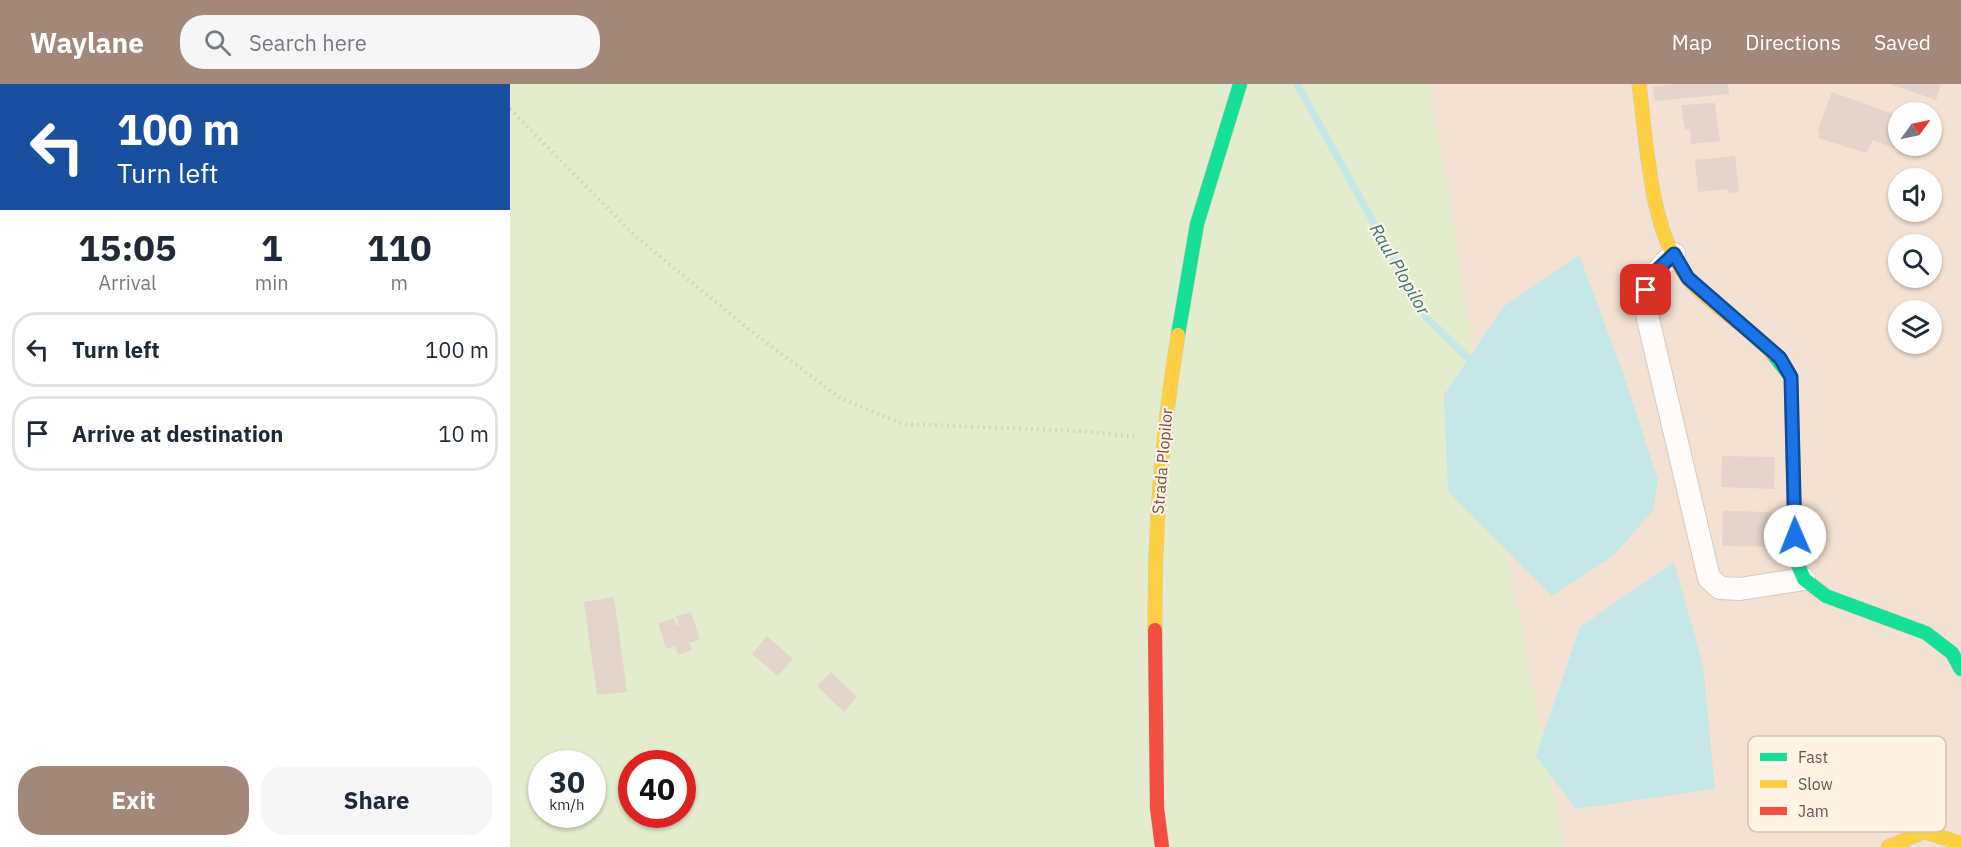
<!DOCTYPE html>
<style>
:root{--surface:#fff;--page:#f6f6f7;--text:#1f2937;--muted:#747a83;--line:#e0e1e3;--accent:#a2887b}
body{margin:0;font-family:"IBM Plex Sans",sans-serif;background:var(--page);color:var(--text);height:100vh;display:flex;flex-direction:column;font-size:22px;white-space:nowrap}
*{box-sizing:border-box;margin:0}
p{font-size:20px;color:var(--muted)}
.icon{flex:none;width:33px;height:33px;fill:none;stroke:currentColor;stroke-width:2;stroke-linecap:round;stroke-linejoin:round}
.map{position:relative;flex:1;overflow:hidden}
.side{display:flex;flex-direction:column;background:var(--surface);width:510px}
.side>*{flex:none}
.banner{background:#1a4fa0;color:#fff;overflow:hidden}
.needle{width:39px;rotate:57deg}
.buttons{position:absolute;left:1378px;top:18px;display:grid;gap:12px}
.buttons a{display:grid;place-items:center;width:54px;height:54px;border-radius:50%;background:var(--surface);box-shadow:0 2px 4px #0004;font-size:30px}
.speed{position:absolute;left:18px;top:666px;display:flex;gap:12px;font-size:30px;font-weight:700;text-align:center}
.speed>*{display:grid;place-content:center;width:78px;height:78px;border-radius:50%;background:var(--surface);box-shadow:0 2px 4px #0004;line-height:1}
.speed small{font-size:15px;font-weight:400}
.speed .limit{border:9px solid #d22;background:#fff;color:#111}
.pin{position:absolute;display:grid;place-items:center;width:51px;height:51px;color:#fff;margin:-26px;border-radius:12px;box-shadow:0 3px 9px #0006}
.me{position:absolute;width:66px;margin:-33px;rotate:359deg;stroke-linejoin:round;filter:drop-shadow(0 0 4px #0008)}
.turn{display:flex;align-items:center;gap:21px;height:126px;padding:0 18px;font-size:27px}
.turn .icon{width:78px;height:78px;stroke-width:2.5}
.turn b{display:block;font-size:42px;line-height:51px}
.eta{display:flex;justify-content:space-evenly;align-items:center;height:102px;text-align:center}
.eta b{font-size:36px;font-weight:700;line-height:42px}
.button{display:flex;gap:12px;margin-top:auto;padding:12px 18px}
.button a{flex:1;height:69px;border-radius:24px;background:var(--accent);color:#fff;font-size:24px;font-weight:700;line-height:69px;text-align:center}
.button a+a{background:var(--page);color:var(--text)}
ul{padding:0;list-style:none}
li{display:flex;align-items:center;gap:18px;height:75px;margin:0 12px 9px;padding:0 6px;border:3px solid var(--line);border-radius:24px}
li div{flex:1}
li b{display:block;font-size:22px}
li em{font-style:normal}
header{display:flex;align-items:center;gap:36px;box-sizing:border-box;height:84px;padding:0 30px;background:var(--accent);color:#fff}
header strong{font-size:28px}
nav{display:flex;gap:33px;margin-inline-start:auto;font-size:21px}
.search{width:420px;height:54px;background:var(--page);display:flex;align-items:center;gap:15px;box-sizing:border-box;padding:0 21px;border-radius:24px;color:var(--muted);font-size:22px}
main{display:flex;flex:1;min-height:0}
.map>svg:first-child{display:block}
.residential{fill:#f3e2d3;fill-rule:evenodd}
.green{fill:#e3eccd;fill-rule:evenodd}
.water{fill:#c5e7e8}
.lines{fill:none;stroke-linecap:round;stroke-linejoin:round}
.stream{stroke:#c5e7e8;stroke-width:7}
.building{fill:#e3d5cc}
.street-casing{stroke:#d7cac2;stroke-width:24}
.fast-casing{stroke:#d6c9c1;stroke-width:15}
.slow-casing{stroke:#d6c9c1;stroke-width:15}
.jam-casing{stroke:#d6c9c1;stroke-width:15}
.path{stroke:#d7ccc7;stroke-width:4;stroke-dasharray:1.5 4.5;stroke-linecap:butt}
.street{stroke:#fefcfb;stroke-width:22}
.fast{stroke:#16e098;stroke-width:14}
.slow{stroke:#ffcf43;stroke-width:14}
.jam{stroke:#f24e42;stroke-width:14}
.route-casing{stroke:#114b97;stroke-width:15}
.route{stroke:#1a73e8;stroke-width:10}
.labels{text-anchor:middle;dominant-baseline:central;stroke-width:4.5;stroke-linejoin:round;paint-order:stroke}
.street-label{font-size:16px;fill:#755143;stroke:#fff3e5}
.water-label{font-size:18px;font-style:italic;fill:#36777d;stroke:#fff3e5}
.key{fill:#fff3e5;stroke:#d6c2b4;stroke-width:1.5}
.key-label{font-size:16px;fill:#755143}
</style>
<header>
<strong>Waylane</strong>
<div class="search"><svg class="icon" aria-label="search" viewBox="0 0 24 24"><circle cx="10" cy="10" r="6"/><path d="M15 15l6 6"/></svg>Search here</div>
<nav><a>Map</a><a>Directions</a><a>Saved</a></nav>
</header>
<main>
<section class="side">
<div class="banner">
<div class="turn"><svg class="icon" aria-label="left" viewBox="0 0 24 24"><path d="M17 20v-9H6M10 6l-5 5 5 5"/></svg><div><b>100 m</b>Turn left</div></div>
</div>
<div class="eta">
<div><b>15:05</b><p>Arrival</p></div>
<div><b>1</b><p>min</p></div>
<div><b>110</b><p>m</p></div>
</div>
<ul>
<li><svg class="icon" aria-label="left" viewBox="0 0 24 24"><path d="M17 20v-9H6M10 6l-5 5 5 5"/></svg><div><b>Turn left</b></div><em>100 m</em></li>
<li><svg class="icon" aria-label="arrive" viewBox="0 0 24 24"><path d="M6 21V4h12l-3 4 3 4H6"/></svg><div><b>Arrive at destination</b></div><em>10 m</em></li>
</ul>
<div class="button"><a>Exit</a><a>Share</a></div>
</section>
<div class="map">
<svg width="1451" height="763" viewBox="0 0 1451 763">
<rect width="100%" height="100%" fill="#f6ede4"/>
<path class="residential" d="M919 0H1451V763H1054L980 383 942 130ZM1389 28H1422V62H1389ZM1389 94H1422V128H1389ZM1389 160H1422V194H1389ZM1389 226H1422V260H1389Z"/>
<path class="green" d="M0 0H919L942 130 980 383 1054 763H0ZM32 680H82V730H32ZM122 680H172V730H122Z"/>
<path class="water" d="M1069 171 1114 292 1148 396 1143 427 1103 472 1042 512 938 407 934 311 993 223Z
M1164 478 1193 581 1205 705 1066 725 1026 672 1070 543Z"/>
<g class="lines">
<path class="stream" d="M787 0 916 233 964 280"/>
</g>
<path class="building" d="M1164 0H1218L1219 10 1145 17 1143 3Z
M1379 0H1431L1426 16Z
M1322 8 1389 32 1387 65 1363 56 1356 69 1308 54 1310 49 1307 48Z
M1205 19 1210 57 1181 60 1180 45H1175L1171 21Z
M1225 72 1229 108 1218 109V105L1188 108 1185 76Z
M1212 372 1265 373 1264 405 1211 403Z
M1213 427 1264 428 1263 463 1212 462Z
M104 513 117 608 87 611 74 518Z
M181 528 190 555 179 559 182 566 168 571 165 562 156 565 148 539 164 534 167 542 169 541 166 532Z
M257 552 283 575 268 592 242 570Z
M321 588 347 613 334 628 307 602Z"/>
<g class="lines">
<defs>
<path id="street" d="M1164 170C1137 196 1135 197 1138 235L1199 494 1210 504 1230 505 1294 495"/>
<path id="fast" d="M668 251 687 140 730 0
M1262 269 1281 293 1285 474 1294 495 1316 512 1416 549 1442 569 1451 585"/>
<path id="slow" d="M1129 0C1137 58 1139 151 1180 197 1204 224 1238 242 1262 269
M645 546C644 447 652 348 668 251
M1378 763 1414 748 1451 759"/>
<path id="jam" d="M645 546 647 724 652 763"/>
</defs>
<use href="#street" class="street-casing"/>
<use href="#fast" class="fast-casing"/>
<use href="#slow" class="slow-casing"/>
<use href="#jam" class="jam-casing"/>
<path class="path" d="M0 25 124 151 245 250 330 314 393 340 571 347 628 353"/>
<use href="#street" class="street"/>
<use href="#fast" class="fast"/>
<use href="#slow" class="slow"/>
<use href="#jam" class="jam"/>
</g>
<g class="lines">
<defs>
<path id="route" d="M1136 206 1143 190 1164 170 1178 194 1270 274 1281 293 1285 452"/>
</defs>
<use href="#route" class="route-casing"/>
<use href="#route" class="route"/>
</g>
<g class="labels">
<g class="street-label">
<text transform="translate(652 377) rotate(-85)">Strada Plopilor</text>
</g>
<g class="water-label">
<text transform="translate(890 185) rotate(60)">Raul Plopilor</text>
</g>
</g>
<rect x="1238" y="652" width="198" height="96" rx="9" class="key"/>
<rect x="1250" y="669" width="27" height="8" fill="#16e098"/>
<rect x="1250" y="696" width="27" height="8" fill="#ffcf43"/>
<rect x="1250" y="723" width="27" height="8" fill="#f24e42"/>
<g class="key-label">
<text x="1288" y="679">Fast</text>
<text x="1288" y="706">Slow</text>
<text x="1288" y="733">Jam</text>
</g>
</svg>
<div class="buttons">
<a><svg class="needle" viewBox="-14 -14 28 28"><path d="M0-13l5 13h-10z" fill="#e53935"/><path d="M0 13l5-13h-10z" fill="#747a83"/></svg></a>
<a><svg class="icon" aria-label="sound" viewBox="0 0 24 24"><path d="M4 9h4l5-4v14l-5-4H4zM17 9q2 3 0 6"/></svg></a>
<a><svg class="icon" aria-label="search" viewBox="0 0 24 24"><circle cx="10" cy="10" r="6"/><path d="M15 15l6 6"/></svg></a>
<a><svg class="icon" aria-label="layers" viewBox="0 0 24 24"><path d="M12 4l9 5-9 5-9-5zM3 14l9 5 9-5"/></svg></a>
</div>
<div class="speed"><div>30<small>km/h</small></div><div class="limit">40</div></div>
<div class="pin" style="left:1136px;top:206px;background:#d93025"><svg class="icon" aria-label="arrive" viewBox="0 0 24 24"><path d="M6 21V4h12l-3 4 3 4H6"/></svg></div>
<svg class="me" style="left:1285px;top:452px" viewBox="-20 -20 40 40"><circle r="19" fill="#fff"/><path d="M0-13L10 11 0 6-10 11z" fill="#1a73e8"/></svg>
</div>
</main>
